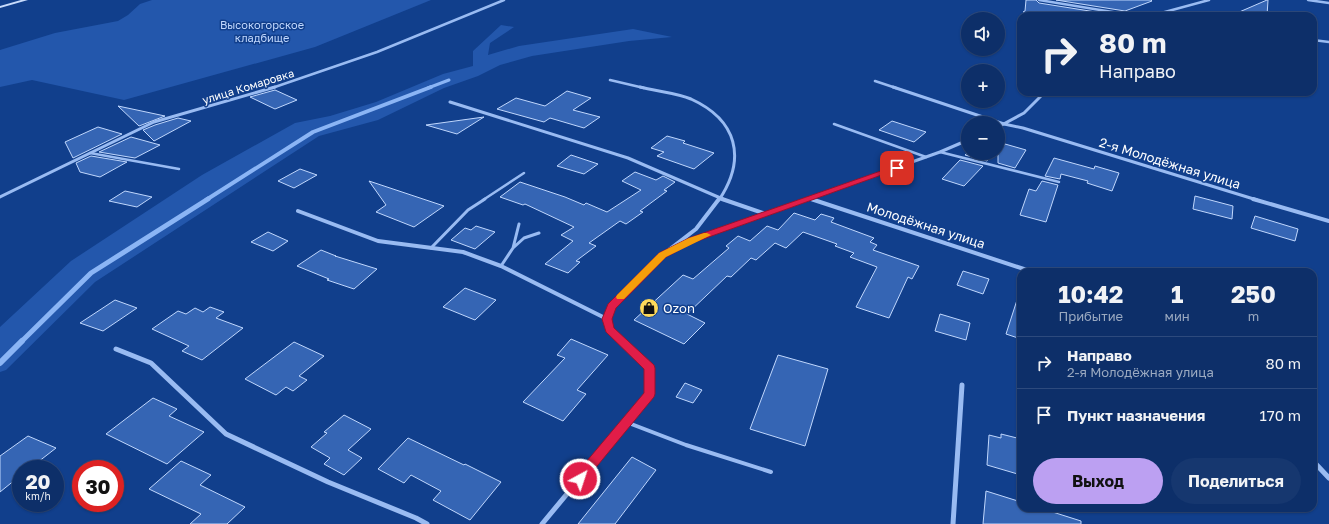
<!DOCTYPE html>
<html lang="ru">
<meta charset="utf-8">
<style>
:root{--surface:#0d2f69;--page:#16376f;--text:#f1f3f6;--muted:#9aa9c0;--line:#2d4a7d;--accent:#bca0f2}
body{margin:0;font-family:"Golos Text",sans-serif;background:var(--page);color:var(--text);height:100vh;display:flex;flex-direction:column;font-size:15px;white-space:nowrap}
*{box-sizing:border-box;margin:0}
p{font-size:13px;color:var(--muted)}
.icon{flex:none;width:22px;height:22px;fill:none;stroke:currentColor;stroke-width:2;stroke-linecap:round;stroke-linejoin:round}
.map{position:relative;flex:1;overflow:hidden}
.details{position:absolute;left:1017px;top:268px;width:300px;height:244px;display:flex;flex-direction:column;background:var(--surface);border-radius:12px;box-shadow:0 1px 3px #0004,0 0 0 1px var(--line)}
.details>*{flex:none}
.guide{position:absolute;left:1017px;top:12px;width:300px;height:84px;border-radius:12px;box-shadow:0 1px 3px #0004,0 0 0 1px var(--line);background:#0d2f69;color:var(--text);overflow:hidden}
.fabs{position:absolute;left:961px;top:12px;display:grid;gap:8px}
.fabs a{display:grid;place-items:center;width:44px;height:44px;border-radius:50%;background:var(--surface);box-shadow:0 1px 3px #0004,0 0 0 1px var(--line);font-size:20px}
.speed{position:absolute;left:12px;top:460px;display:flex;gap:8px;font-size:20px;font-weight:700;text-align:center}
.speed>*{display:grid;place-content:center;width:52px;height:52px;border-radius:50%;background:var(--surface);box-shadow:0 1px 3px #0004,0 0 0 1px var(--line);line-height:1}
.speed small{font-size:10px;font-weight:400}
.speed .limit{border:6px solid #d22;background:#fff;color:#111}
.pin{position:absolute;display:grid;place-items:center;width:34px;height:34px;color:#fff;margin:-17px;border-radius:8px;box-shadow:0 2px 6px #0006}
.me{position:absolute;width:44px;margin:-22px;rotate:40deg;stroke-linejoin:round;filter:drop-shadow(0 0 3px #0008)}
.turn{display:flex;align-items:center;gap:14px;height:84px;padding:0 16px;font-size:18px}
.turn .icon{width:52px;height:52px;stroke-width:2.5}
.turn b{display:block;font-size:28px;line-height:34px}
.eta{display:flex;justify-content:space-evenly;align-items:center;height:68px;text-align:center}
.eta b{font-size:24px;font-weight:700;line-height:28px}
.cta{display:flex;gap:8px;margin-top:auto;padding:8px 16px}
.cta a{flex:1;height:46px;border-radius:24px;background:var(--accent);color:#111;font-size:16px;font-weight:700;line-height:46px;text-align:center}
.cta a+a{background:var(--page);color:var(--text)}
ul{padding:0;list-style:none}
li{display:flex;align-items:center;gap:12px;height:52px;padding:0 16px;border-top:1px solid var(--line)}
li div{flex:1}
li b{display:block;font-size:15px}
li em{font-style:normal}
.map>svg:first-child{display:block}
.green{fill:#2357ac}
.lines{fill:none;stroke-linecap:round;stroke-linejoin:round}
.stream-far3{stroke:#8bb5f5;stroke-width:3}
.stream-far2{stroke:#8bb5f5;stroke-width:4}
.stream-far1{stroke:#8bb5f5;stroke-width:5}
.stream{stroke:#8bb5f5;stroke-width:6}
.building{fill:#3565b4;stroke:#c0d7fd}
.lane-far2{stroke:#99bbf2;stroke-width:2.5}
.lane-far1{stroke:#99bbf2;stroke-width:3}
.lane{stroke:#99bbf2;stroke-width:4}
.street-far3{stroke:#99bbf2;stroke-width:2.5}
.street-far2{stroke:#99bbf2;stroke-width:3}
.street-far1{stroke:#99bbf2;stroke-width:4}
.street{stroke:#99bbf2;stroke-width:5}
.secondary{fill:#c8dbfc;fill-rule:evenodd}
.route{fill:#e11d48;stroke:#92132f}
.slow{fill:#f59e0b}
.labels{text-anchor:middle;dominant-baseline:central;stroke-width:3;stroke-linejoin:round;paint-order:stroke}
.far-park-label{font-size:11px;fill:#c0d7fd;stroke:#113f8c}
.far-street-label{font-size:11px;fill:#fff;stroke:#113f8c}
.street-label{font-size:13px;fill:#fff;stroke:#113f8c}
.poi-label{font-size:13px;fill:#fff;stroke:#113f8c;text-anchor:start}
</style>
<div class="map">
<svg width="1329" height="524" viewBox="0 0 1329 524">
<rect width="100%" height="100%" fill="#113f8c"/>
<path class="green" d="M152 0H431L315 47 124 100 32 80 0 87V50L55 33 118 21 128 15 140 4Z
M501 25 514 27 490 43 488 55 519 46 633 29 672 37 629 41 532 56 500 65 478 76 444 88 378 120 319 136 95 282 6 370 0 372V327L71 261 202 175 295 123 330 116 376 102 443 74 473 66V51Z"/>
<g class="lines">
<path class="stream-far3" d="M428 88 449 80"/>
<path class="stream-far2" d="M206 200 313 132 431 87"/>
<path class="stream-far1" d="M21 342 91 273 208 199"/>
<path class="stream" d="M0 363 22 341"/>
</g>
<path class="building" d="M1026 0H1036L1039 3 1115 15 1040 16 1023 12 1025 11Z
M1056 0H1151L1152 1 1125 11Z
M1268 0 1267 16H1230L1267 0Z
M275 90 297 100 275 109 250 97Z
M567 91 591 98 573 110 600 117 584 128 550 118 544 122 497 109 516 98 545 106Z
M118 106 165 116 139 126Z
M484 117 457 134 426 125Z
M178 118 191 121 154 141 143 130 155 125Z
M892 121 926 132 914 142 879 130Z
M98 127 122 134 73 158 65 142Z
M667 136 685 141 683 143 714 153 694 169 657 156 664 152 651 148Z
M131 137 160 145 135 158 99 152Z
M1005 144 1026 150 1015 168 998 163V147L1002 148Z
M967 153H995L987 161 965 155Z
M571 155 598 164 584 174 557 166Z
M91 156 127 162 100 177 80 172 76 163Z
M1054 158 1094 169 1095 166 1119 173 1112 191 1087 183 1088 181 1061 174 1060 179 1045 176Z
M960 160 983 166 964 186 942 179Z
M300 169 317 175 294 188 278 181Z
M635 172 656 180 663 176 675 182 664 190 667 191 640 211 643 212 626 224 620 221 589 243 596 246 576 261 580 262 568 273 545 264 573 241 561 235 574 227 525 204 523 205 500 197 520 182 565 197 584 205 586 203 607 212 641 190 622 181Z
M369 181 444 206 414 227 376 212 386 205Z
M1042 181 1058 185 1046 222 1020 215 1029 189 1036 191Z
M125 191 152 197 137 207 109 201Z
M1195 196 1233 206 1232 219 1193 209Z
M794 213 815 220 821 214 834 218 831 222 874 238 870 242 877 245 873 250 919 266 912 279 908 277 889 318 856 307 877 267 850 257 854 253 835 246 837 244 803 232 786 248 775 243 756 260 751 258 731 277 727 276 687 314 705 323 684 344 634 320 683 275 693 279 729 248 726 246 738 236 750 241 767 226 778 230Z
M1255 216 1298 229 1295 241 1251 228Z
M476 226 495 232 475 249 451 240 465 228 471 230Z
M268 232 288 241 273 251 251 242Z
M321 250 336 256H335L377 269 354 289 327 280 329 279 297 266Z
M963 271 989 279 983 294 957 285Z
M465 288 496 300 475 320 443 307Z
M1018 297 1021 298V339L1006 334Z
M115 300 137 308 103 331 80 323Z
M210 307 224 312 216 318 243 328 202 360 182 351 189 346 152 329 178 311 186 314 195 308 203 312Z
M940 314 970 323 966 340 935 331Z
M571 339 608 355 577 390 586 394 563 421 523 402 565 358 557 355Z
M294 342 324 356 299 376 307 380 293 391 286 387 276 395 245 379Z
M778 355 828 369 805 446 750 429Z
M685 383 702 390 693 403 676 397Z
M153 398 177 409 169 416 204 432 167 464 106 434Z
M344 415 371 429 348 450 362 458 344 475 324 464 330 458 311 447 327 433 324 432Z
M1001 434 1021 439V475L987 465 989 435 1001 438Z
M28 436 56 448 29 469H21V475L0 492V456Z
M408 438 464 465 465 464 501 482 470 520 433 500 441 491 411 475 404 483 378 469Z
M632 457 656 470 615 524H578Z
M181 461 211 475 200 485 245 507 227 524H190L201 514 149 489Z
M986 491 1021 502V508H1040L1081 521V524H983Z"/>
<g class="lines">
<path class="lane-far2" d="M834 124 926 157
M940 152 1059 182
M90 153 179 169
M483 200 524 173"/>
<path class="lane-far1" d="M431 248 468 210 485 199
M513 248 524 238 539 233
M501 266 513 248 519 224"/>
<path class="lane" d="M626 422 686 445 771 472"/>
<path class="street-far3" d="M1039 0 1137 16
M1308 0 1329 3
M1150 16 1209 0
M1313 40 1329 42
M610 80 644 88
M875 81 896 88
M272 88 377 52 504 0"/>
<path class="street-far2" d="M640 87C655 91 677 93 691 99 737 120 747 158 719 200
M893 87 1004 124 1023 128 1257 200
M450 102 628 158 725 200
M998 127 1024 113 1045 92
M0 197 154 122 275 87
M811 199 814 200
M805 200 940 152 968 140"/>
<path class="street-far1" d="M722 199 766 214
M811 199 1033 272
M1253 199 1329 221
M298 211 378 241 463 252 501 266 607 319 610 329 624 342
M670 249 696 229 719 199
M607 319 612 306 663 255 692 240 808 199"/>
<path class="street" d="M116 349 151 363 226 434 328 482 416 518 427 524
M1313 461 1329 478
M542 524 650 394V368L623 341
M953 524 962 385"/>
<path class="secondary" d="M21 0H28L0 8V6Z"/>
</g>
<path class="route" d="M895 166H900L901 168 695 242 666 257 616 308 612 319 614 328 654 365 655 368V394L654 397 584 482 580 484 575 482 573 479 575 475 644 393V369L606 332 602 319 608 304 659 253 689 238Z"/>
<path class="slow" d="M704 233H707L711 235 666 257 624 299H617L616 297 617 295 659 253 689 238Z"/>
<defs>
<symbol id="shop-disc" viewBox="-11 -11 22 22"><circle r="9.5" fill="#ffda5a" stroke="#113f8c"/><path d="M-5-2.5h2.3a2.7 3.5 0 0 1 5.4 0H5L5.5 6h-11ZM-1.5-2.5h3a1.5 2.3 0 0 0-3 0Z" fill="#111"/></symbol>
</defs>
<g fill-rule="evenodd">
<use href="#shop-disc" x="638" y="297" width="22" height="22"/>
</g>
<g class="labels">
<g class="far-park-label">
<text x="262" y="24">Высокогорское<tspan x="262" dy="13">кладбище</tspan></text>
</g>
<g class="far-street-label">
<text transform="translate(248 86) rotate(-17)">улица Комаровка</text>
</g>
<g class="street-label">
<text transform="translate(1170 163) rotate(17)">2-я Молодёжная улица</text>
<text transform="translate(926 225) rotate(18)">Молодёжная улица</text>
</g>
<g class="poi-label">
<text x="663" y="308">Ozon</text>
</g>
</g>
</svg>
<div class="fabs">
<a><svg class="icon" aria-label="sound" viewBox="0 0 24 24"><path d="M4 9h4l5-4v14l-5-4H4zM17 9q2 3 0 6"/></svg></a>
<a>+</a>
<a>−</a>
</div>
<div class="speed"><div>20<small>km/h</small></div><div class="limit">30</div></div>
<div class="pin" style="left:897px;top:168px;background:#d93025"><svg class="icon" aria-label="arrive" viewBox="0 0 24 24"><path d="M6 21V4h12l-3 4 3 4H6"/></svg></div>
<svg class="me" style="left:580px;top:479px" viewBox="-20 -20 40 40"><circle r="17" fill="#e11d48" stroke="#fff" stroke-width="3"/><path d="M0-11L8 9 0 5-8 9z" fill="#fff"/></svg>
<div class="guide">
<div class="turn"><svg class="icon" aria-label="right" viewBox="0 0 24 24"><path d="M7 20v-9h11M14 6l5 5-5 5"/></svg><div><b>80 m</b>Направо</div></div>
</div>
<section class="details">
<div class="eta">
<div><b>10:42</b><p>Прибытие</p></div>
<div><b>1</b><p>мин</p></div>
<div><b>250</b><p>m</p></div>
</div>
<ul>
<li><svg class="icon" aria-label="right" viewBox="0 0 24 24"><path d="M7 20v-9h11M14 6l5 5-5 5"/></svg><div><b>Направо</b><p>2-я Молодёжная улица</p></div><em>80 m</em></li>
<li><svg class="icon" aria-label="arrive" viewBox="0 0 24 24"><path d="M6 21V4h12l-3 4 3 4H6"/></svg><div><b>Пункт назначения</b></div><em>170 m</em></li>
</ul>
<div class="cta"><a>Выход</a><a>Поделиться</a></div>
</section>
</div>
